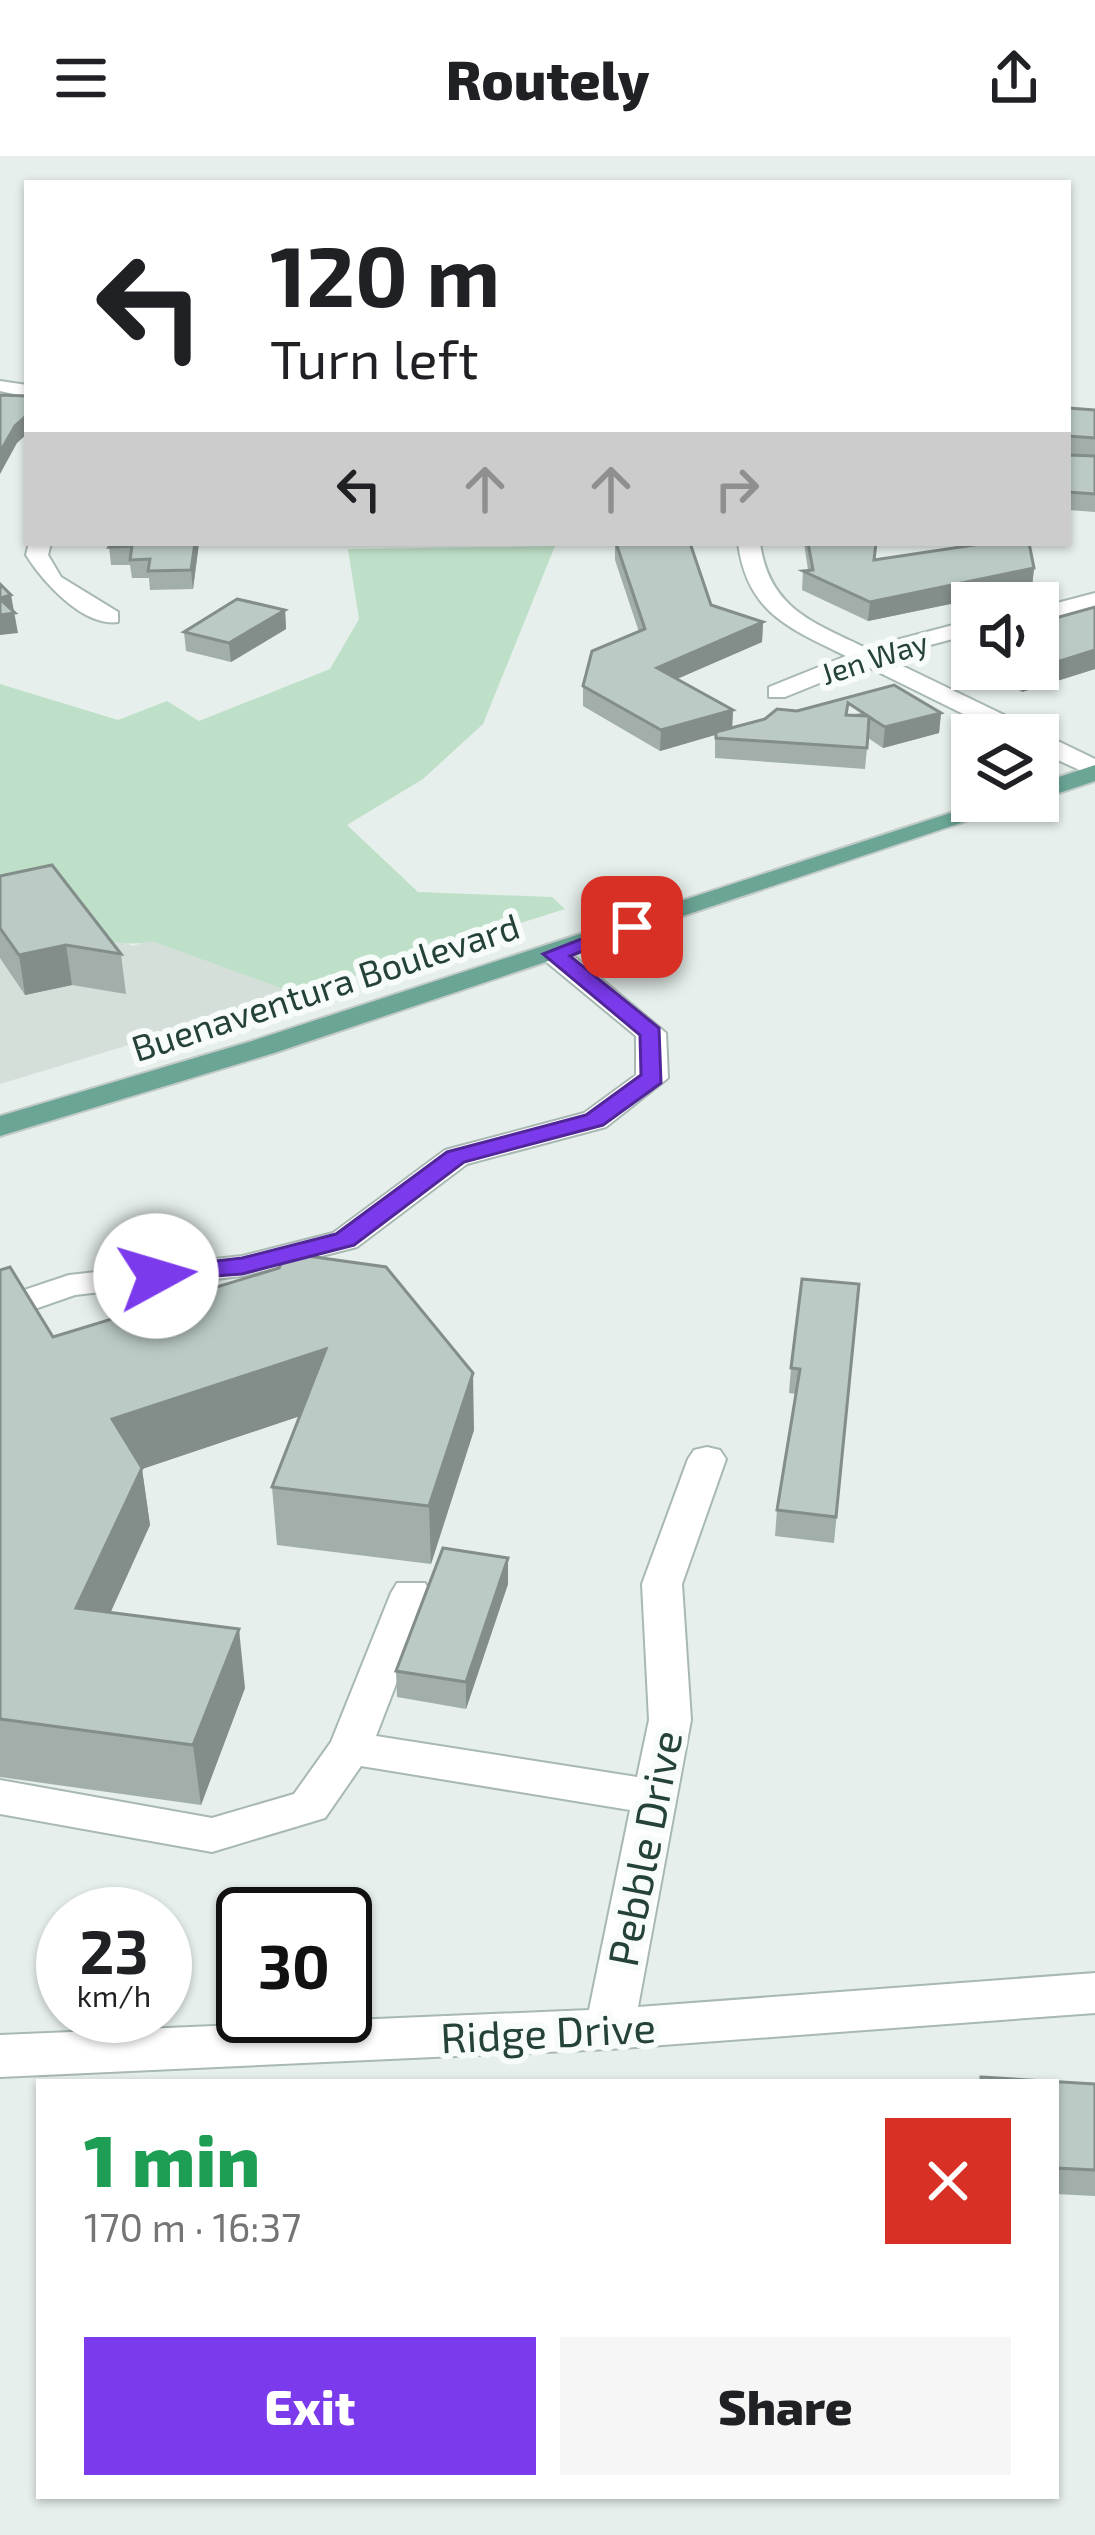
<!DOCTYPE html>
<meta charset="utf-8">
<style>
:root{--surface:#fff;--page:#f6f6f6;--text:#202124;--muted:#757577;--accent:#7c3aed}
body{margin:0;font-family:"Exo 2",sans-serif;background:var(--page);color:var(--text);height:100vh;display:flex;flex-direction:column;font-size:45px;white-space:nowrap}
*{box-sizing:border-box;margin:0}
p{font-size:39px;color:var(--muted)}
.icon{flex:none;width:66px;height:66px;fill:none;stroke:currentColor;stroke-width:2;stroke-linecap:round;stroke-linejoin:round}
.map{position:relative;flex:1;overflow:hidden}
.panel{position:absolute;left:36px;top:1923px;width:1023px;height:420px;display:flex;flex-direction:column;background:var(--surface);border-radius:0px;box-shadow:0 3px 9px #0004}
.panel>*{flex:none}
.top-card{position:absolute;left:24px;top:24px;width:1047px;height:366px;border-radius:0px;box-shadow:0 3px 9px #0004;background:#fff;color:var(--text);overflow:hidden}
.tools{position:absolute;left:951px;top:426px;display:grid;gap:24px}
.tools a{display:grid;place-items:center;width:108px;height:108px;border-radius:0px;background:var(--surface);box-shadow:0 3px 9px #0004;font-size:60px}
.speed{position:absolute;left:36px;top:1731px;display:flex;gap:24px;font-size:60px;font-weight:700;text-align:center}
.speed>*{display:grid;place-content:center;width:156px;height:156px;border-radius:50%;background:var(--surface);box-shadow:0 3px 9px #0004;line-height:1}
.speed small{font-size:30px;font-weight:400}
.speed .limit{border:6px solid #111;border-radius:18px;background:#fff;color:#111}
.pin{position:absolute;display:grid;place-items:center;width:102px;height:102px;color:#fff;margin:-51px;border-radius:24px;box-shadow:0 6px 18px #0006}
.me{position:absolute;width:132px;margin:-66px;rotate:84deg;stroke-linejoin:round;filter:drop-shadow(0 0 9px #0008)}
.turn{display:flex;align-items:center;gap:42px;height:252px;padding:0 48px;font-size:54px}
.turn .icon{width:156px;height:156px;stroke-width:2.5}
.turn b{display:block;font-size:84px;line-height:102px}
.lanes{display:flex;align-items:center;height:114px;padding:0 48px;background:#0003;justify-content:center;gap:60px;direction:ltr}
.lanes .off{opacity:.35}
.round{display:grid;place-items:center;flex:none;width:126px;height:126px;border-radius:0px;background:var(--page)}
.overview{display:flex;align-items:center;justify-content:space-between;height:204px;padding:0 48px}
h1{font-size:72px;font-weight:800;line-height:90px;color:#1e9e55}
.primary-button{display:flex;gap:24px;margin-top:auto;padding:24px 48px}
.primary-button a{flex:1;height:138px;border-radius:0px;background:var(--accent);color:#fff;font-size:48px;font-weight:800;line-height:138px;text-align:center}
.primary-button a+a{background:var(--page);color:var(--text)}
header{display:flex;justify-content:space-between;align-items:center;height:156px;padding:0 48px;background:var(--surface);font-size:54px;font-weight:800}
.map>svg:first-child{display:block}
.built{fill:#d4dfda}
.green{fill:#bfe0c8}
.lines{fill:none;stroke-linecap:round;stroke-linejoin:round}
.minor-casing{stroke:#a8b8b2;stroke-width:4}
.major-casing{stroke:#c2cac8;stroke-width:4}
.minor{fill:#fff;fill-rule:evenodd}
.major{fill:#6aa596;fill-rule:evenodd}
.wall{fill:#a1aea9;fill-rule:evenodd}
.shaded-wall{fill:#838d89}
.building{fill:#bbcac4;stroke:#838d89;stroke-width:3;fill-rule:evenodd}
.route{fill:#7c3aed;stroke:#51269a;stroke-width:3}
.labels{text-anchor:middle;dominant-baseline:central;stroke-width:12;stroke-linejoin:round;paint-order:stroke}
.far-street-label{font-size:30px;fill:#24423a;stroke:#f7fbf9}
.street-label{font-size:36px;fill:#24423a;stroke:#f7fbf9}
.near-street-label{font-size:42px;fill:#24423a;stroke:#f7fbf9}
</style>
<header><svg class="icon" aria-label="menu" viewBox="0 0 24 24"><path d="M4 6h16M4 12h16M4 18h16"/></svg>Routely<svg class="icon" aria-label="share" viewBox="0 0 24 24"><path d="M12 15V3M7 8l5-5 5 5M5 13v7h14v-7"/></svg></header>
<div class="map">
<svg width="1095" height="2379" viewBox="0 0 1095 2379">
<rect width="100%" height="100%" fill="#e6efeb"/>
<path class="built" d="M0 738 133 790 152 784 297 838 0 928Z"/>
<path class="green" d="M555 390 483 568 423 623 347 669 418 736 552 741 565 753 297 838 152 785C104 798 43 757 0 738V528L118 564 167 545 199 565 330 513 359 463 348 393Z"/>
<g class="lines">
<defs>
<path id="minor" d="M0 225 27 229V241L0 235Z
M29 387H51L48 399 61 421 118 456V466C83 471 43 426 26 399Z
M738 387H760C769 452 812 466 866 492L972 464V478L884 501 1095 603V621L1038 595V579H1006L864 509 785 541H769V531L846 500C788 472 747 456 738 387Z
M1095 437V451L1038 466V452Z
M554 789 564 792 666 877 668 922 606 971 467 1008 357 1091 242 1120 75 1139 0 1165V1142L69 1119 242 1100 333 1077 445 994 584 957 636 919V880L544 804 540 798 544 792Z
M707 1291 720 1294 726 1303 682 1428 691 1564 638 1851 1095 1817V1857L609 1893 0 1921V1879L589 1854 630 1654 361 1610 325 1662 212 1696 0 1658V1624L212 1662 294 1638 331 1586 391 1437 397 1427H425L431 1437 376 1580 637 1621 649 1564 642 1428 688 1303 694 1294Z"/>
<path id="major" d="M1095 609V625L1038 644V628Z
M987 645H1026L274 897 0 980V960L252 885Z"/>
</defs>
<use href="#minor" class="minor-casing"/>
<use href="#major" class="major-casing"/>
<use href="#minor" class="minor"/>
<use href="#major" class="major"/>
</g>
<path class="wall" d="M1068 252 1095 254V300L1068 298Z
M1068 299 1095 300V356L1068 354Z
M199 387 193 433 150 434 149 422H132L130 409H111L109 391Z
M615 387 711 449 763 466 762 486 677 523 733 554 732 572 894 529 941 557 939 577 883 592 868 582 865 613 715 602V579L660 595 583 550V530L639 476 615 404ZM848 547 862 557 846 559Z
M804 387H877L875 404 1034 412 1032 431 868 465 802 434 803 415 808 414Z
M1095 451V513L1022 536 978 513H1038Z
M285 454 286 473 231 506 186 495 184 476Z
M972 487V510L968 507 970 488Z
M0 720 121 798 126 838 72 829 25 839 0 802Z
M0 1114 53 1181 474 1274 431 1408 277 1389 272 1331 300 1260 142 1313 150 1369 110 1456 245 1532 201 1649 0 1621Z
M859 1128 834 1387 775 1380 777 1354 796 1238 789 1237 791 1212Z
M508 1428 466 1553 397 1541 396 1515Z
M981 1921 1095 1928V2040L1056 2038V1926H980Z"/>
<path class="shaded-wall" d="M27 259V278L17 287 0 318V296L15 270Z
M195 387H199L193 433 191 414Z
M1034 412 1032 431 868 465 870 446Z
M11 439 18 477 0 479V442Z
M285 454 286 473 231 506 229 487Z
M763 466 762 486 656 532 657 512Z
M1095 494V513L1022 536 1024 516Z
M733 554 732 574 660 595 661 574Z
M941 557 939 577 883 592 885 571Z
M66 789 72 829 25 839 19 799Z
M326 1193 330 1250 142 1313 150 1369 86 1511 76 1452 112 1263Z
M473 1217 474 1274 431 1408 429 1350Z
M508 1402V1428L466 1553V1526Z
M239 1473 245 1532 201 1649 193 1589Z"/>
<path class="building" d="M0 239 27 240V259L15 270 0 296Z
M1068 252 1095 254V282L1068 280Z
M1068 299 1095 300V338L1068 336Z
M112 387H195L191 414 148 415 150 403 130 404 132 390 109 391Z
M616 387H690L711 449 763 466 657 512 733 554 661 574 583 530 592 495 645 473Z
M808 387H876L874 404 987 387H1029L1034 412 870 446 803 415 813 414Z
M0 428 11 439 0 442Z
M0 443 15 457 0 459Z
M237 443 285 454 229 487 184 476Z
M1095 451V494L1038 512V467Z
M894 529 941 557 885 571 869 561 867 592 716 582V576L765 563 777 553 797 555ZM848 547 868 560 846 559Z
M52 709 121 798 66 789 19 799 0 772V720Z
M286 1097 386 1111 473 1217 429 1350 272 1331 326 1193 112 1263 142 1312 76 1452 239 1473 193 1589 0 1563V1114L10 1111 53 1181 279 1112Z
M802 1123 859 1128 836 1361 777 1354 800 1213 791 1212Z
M443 1392 508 1402 466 1526 396 1515Z
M981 1921 1095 1928V2014L1056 2012V1926H981Z"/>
<path class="route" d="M625 766 643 771 570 800 659 872 661 927 603 969 464 1006 354 1089 242 1118 147 1125V1114L156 1112 242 1102 336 1078 447 996 586 959 641 919 640 879 543 798Z"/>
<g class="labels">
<g class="far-street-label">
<text transform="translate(874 501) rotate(-18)">Jen Way</text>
</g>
<g class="street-label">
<text transform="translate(325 830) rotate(-18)">Buenaventura Boulevard</text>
</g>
<g class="near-street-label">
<text transform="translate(643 1692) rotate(-79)">Pebble Drive</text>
<text transform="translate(548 1875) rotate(-3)">Ridge Drive</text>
</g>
</g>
</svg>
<div class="tools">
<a><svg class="icon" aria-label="sound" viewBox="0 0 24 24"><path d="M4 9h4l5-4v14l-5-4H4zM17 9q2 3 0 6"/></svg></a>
<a><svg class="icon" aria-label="layers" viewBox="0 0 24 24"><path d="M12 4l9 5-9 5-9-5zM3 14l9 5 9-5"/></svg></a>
</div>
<div class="speed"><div>23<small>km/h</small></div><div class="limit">30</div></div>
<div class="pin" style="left:632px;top:771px;background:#d93025"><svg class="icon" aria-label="arrive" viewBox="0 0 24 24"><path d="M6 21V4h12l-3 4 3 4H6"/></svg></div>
<svg class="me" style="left:156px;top:1120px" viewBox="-20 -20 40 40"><circle r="19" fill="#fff"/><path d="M0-13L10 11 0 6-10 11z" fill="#7c3aed"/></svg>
<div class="top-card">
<div class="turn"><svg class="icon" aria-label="left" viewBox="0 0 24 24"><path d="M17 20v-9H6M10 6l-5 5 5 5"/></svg><div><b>120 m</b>Turn left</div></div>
<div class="lanes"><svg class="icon" aria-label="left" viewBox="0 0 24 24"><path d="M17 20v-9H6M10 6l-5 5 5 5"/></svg><svg class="icon off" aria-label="ahead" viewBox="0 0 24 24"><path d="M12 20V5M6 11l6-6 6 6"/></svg><svg class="icon off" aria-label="ahead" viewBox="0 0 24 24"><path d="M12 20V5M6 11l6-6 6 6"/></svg><svg class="icon off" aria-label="right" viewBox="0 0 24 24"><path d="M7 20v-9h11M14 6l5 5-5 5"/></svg></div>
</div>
<section class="panel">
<div class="overview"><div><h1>1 min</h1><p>170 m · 16:37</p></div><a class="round" style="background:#d93025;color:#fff"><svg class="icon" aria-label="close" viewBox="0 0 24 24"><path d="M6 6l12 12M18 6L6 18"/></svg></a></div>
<div class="primary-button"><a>Exit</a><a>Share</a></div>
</section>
</div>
